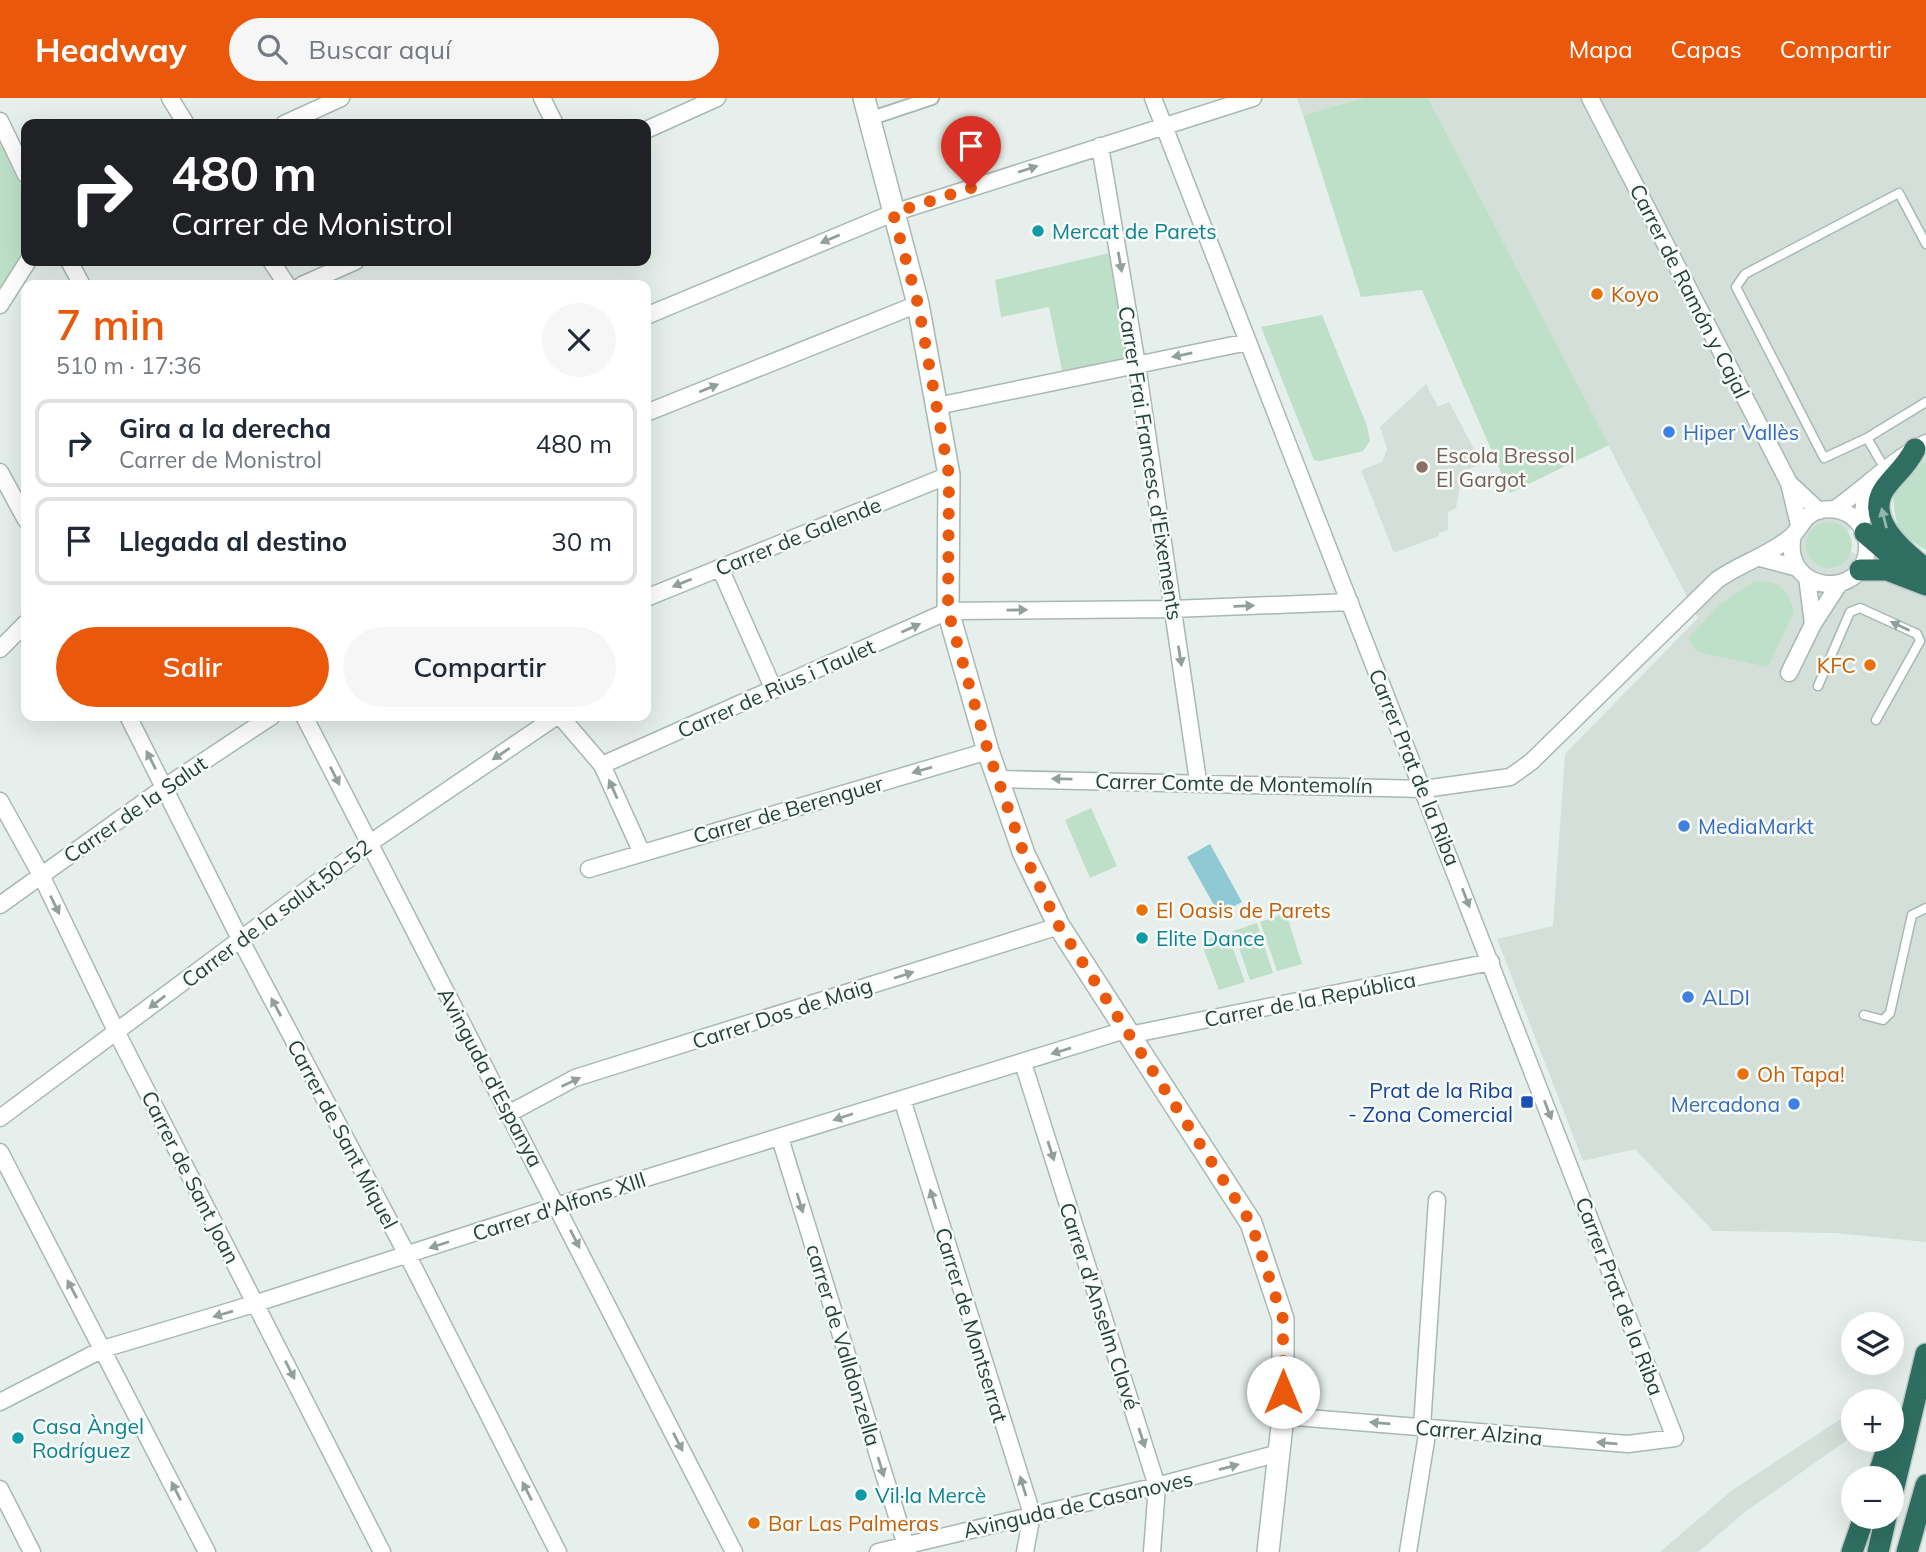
<!DOCTYPE html>
<html lang="es">
<meta charset="utf-8">
<style>
:root{--surface:#fff;--page:#f6f6f7;--text:#1f2937;--muted:#747a83;--line:#e0e1e3;--accent:#ea580c}
body{margin:0;font-family:Mulish,sans-serif;background:var(--page);color:var(--text);height:100vh;display:flex;flex-direction:column;font-size:26px;white-space:nowrap}
*{box-sizing:border-box;margin:0}
p{font-size:23px;color:var(--muted)}
.icon{flex:none;width:38px;height:38px;fill:none;stroke:currentColor;stroke-width:2;stroke-linecap:round;stroke-linejoin:round}
.map{position:relative;flex:1;overflow:hidden}
.sheet{position:absolute;left:21px;top:182px;width:630px;height:441px;display:flex;flex-direction:column;background:var(--surface);border-radius:14px;box-shadow:0 7px 28px #0002}
.sheet>*{flex:none}
.hud{position:absolute;left:21px;top:21px;width:630px;height:147px;border-radius:14px;box-shadow:0 7px 28px #0002;background:#202124;color:#fff;overflow:hidden}
.fabs{position:absolute;left:1841px;top:1214px;display:grid;gap:14px}
.fabs a{display:grid;place-items:center;width:63px;height:63px;border-radius:50%;background:var(--surface);box-shadow:0 7px 28px #0002;font-size:35px}
.pin{position:absolute;display:grid;place-items:center;width:60px;height:60px;color:#fff;margin:-72px -30px;border-radius:50% 50% 50% 0;rotate:-45deg;box-shadow:0 0 7px #0007}
.pin .icon{rotate:45deg}
.me{position:absolute;width:77px;margin:-38px;rotate:0deg;stroke-linejoin:round;filter:drop-shadow(0 0 5px #0008)}
.turn{display:flex;align-items:center;gap:24px;height:147px;padding:0 35px;font-size:32px}
.turn .icon{width:91px;height:91px;stroke-width:2.5}
.turn b{display:block;font-size:49px;line-height:60px}
.round{display:grid;place-items:center;flex:none;width:74px;height:74px;border-radius:37px;background:var(--page)}
.summary{display:flex;align-items:center;justify-content:space-between;height:119px;padding:0 35px}
h1{font-size:42px;font-weight:600;line-height:52px;color:var(--accent)}
.cta{display:flex;gap:14px;margin-top:auto;padding:14px 35px}
.cta a{flex:1;height:80px;border-radius:42px;background:var(--accent);color:#fff;font-size:28px;font-weight:600;line-height:80px;text-align:center}
.cta a+a{background:var(--page);color:var(--text)}
ul{padding:0;list-style:none}
li{display:flex;align-items:center;gap:21px;height:88px;margin:0 14px 10px;padding:0 21px;border:4px solid var(--line);border-radius:14px}
li div{flex:1}
li b{display:block;font-size:26px}
li em{font-style:normal}
header{display:flex;align-items:center;gap:42px;box-sizing:border-box;height:98px;padding:0 35px;background:var(--accent);color:#fff}
header strong{font-size:33px}
nav{display:flex;gap:38px;margin-inline-start:auto;font-size:24px}
.search{width:490px;height:63px;background:var(--page);display:flex;align-items:center;gap:18px;box-sizing:border-box;padding:0 24px;border-radius:38px;color:var(--muted);font-size:26px}
.map>svg:first-child{display:block}
.built{fill:#d4dfda}
.green{fill:#bfe0c8}
.water{fill:#8ec9d4}
.lines{fill:none;stroke-linecap:round;stroke-linejoin:round}
.service-casing{stroke:#a8b8b2;stroke-width:11}
.pedestrian-casing{stroke:#a8b8b2;stroke-width:16}
.minor-casing{stroke:#a8b8b2;stroke-width:19}
.tertiary-casing{stroke:#a8b8b2;stroke-width:24}
.motorway-casing{stroke:#c2cac8;stroke-width:24}
.service{stroke:#fff;stroke-width:8}
.pedestrian{stroke:#fff;stroke-width:12}
.minor{stroke:#fff;stroke-width:16}
.tertiary{stroke:#fff;stroke-width:21}
.motorway{stroke:#2f6f62;stroke-width:21}
.oneway{fill:#92a09c}
.oneway2{fill:#93b5ae}
.route{stroke:#ea580c;stroke-width:12;stroke-dasharray:0 21.6}
.culture-dot{fill:#0f9aa8;stroke:#f7fbf9;stroke-width:2.5}
.food-dot{fill:#e8710a;stroke:#f7fbf9;stroke-width:2.5}
.shop-dot{fill:#3f7fe0;stroke:#f7fbf9;stroke-width:2.5}
.education-dot{fill:#8d6e63;stroke:#f7fbf9;stroke-width:2.5}
.transit-dot{fill:#1a4fb4;stroke:#f7fbf9;stroke-width:2.5}
.labels{text-anchor:middle;dominant-baseline:central;stroke-width:5;stroke-linejoin:round;paint-order:stroke}
.culture-label{font-size:21px;fill:#0d838f;stroke:#f7fbf9;text-anchor:start}
.street-label{font-size:21px;fill:#24423a;stroke:#f7fbf9}
.food-label{font-size:21px;fill:#c56008;stroke:#f7fbf9;text-anchor:start}
.shop-label{font-size:21px;fill:#366cbe;stroke:#f7fbf9;text-anchor:start}
.education-label{font-size:21px;fill:#785e54;stroke:#f7fbf9;text-anchor:start}
.transit-label{font-size:21px;fill:#164399;stroke:#f7fbf9;text-anchor:end}
</style>
<header>
<strong>Headway</strong>
<div class="search"><svg class="icon" aria-label="search" viewBox="0 0 24 24"><circle cx="10" cy="10" r="6"/><path d="M15 15l6 6"/></svg>Buscar aquí</div>
<nav><a>Mapa</a><a>Capas</a><a>Compartir</a></nav>
</header>
<div class="map">
<svg width="1926" height="1454" viewBox="0 0 1926 1454">
<rect width="100%" height="100%" fill="#e6efeb"/>
<path class="built" d="M1297 0H1364L1303 17Z
M1428 0H1926V363L1892 385 1836 446 1926 492V1144L1835 1135 1713 1133 1635 1051 1583 1063 1497 841 1553 828 1565 656 1698 520Z
M1426 286 1438 309 1449 304 1482 366 1463 373 1456 410 1448 414V432L1439 435V438L1394 455 1361 372 1382 364 1387 351 1380 329Z
M1853 1313V1338L1745 1414 1698 1454H1660L1731 1393Z"/>
<path class="green" d="M1364 0H1428L1609 347 1510 395 1422 192 1361 199 1303 17Z
M0 45 26 98V152L0 192Z
M1118 153 1137 267 1064 282 1049 209 1001 219 995 182Z
M1322 217 1367 328 1370 343 1363 353 1320 363 1314 362 1261 229Z
M1926 363V452C1892 433 1895 421 1892 385Z
M1806 447a23 23 0 1 1 46 0a23 23 0 1 1-46 0Z
M1755 483C1781 484 1786 489 1794 514L1768 569 1697 554 1688 540 1720 506Z
M1091 710 1117 768 1090 780 1065 722Z
M1286 815 1302 866 1277 873 1260 824Z
M1257 825 1273 875 1250 882 1233 833Z
M1227 834 1245 884 1219 892 1201 844Z"/>
<path class="water" d="M1210 746 1242 804 1219 816 1187 759Z"/>
<g class="lines">
<defs>
<path id="service" d="M1926 146 1899 95 1745 176 1736 189 1824 360 1867 340 1926 304
M1867 340 1885 371
M1818 588 1850 514 1860 510 1917 536 1920 543 1876 622
M1864 917 1883 922 1890 915 1912 817 1926 810"/>
<path id="pedestrian" d="M869 21 932 0"/>
<path id="minor" d="M170 0 186 26
M542 0 555 26
M1153 0 1675 1340 1628 1346 1283 1318
M1590 0 1789 385 1799 427
M0 23 26 77
M284 26 341 0
M646 32 717 0
M1100 48 1137 267 1198 683
M69 163 82 187
M271 163 287 187
M302 187 356 163
M0 207 28 163
M646 218 893 115 1253 0
M937 308 1248 244
M646 315 918 206
M0 374 26 422
M1789 385 1819 413
M1835 411C1866 389 1892 362 1926 345
M1861 427 1867 388
M1760 460 1798 470
M720 470 774 592
M1807 479 1813 526
M646 500 949 377
M0 551 26 525
M1789 575 1813 526 1839 486
M128 618 239 839 412 1166 558 1454
M304 618 734 1454
M560 618 602 667 641 753
M602 667 948 513 1172 511 1350 504
M1000 681 1424 691 1510 679 1531 664 1717 482C1741 465 1768 458 1791 439 1801 430 1803 418 1817 413 1831 409 1846 412 1856 422 1864 430 1868 441 1867 451 1864 504 1780 495 1793 437
M0 703 41 777 117 935 382 1454
M589 771 988 653
M0 807 165 689 272 618
M1129 937 1491 864
M1023 965 1157 1388 1152 1454
M902 1001 1032 1416 1025 1454
M510 1015 575 980 1059 828
M0 1020 370 745 557 618
M780 1040 908 1454
M0 1054 207 1454
M0 1304 103 1251 257 1205 575 1102 1125 932
M1422 1329 1437 1102
M0 1391 32 1454
M878 1454 1157 1388 1279 1355
M1408 1454 1428 1330"/>
<path id="tertiary" d="M864 0 918 206 949 377 948 513 988 653 1024 756 1059 828 1251 1125 1283 1221V1318L1268 1454"/>
<path id="motorway" d="M1915 351C1906 369 1896 375 1885 390 1863 421 1905 455 1926 471
M1865 435 1893 459 1902 463
M1860 472H1887L1926 487
M1877 1381 1890 1342
M1892 1397 1926 1256
M1852 1454 1864 1419
M1878 1454 1886 1419
M1907 1454 1926 1387"/>
</defs>
<use href="#service" class="service-casing"/>
<use href="#pedestrian" class="pedestrian-casing"/>
<use href="#minor" class="minor-casing"/>
<use href="#tertiary" class="tertiary-casing"/>
<use href="#motorway" class="motorway-casing"/>
<use href="#service" class="service"/>
<use href="#pedestrian" class="pedestrian"/>
<use href="#minor" class="minor"/>
<use href="#tertiary" class="tertiary"/>
<use href="#motorway" class="motorway"/>
</g>
<defs><path id="oneway-solid" d="M-6-.8H1V-3.2L6.5 0L1 3.2V.8H-6Z" transform="scale(1.75)"/></defs>
<g class="oneway">
<use href="#oneway-solid" transform="translate(1028 71) rotate(-18)"/>
<use href="#oneway-solid" transform="translate(830 141) rotate(157)"/>
<use href="#oneway-solid" transform="translate(1120 164) rotate(80)"/>
<use href="#oneway-solid" transform="translate(1182 257) rotate(168)"/>
<use href="#oneway-solid" transform="translate(709 290) rotate(-22)"/>
<use href="#oneway-solid" transform="translate(682 485) rotate(158)"/>
<use href="#oneway-solid" transform="translate(1244 508) rotate(-2)"/>
<use href="#oneway-solid" transform="translate(1017 512) rotate(-1)"/>
<use href="#oneway-solid" transform="translate(1900 528) rotate(-155)"/>
<use href="#oneway-solid" transform="translate(911 530) rotate(-24)"/>
<use href="#oneway-solid" transform="translate(1180 558) rotate(81)"/>
<use href="#oneway-solid" transform="translate(501 656) rotate(146)"/>
<use href="#oneway-solid" transform="translate(151 662) rotate(-117)"/>
<use href="#oneway-solid" transform="translate(922 672) rotate(164)"/>
<use href="#oneway-solid" transform="translate(335 678) rotate(63)"/>
<use href="#oneway-solid" transform="translate(1062 681) rotate(-179)"/>
<use href="#oneway-solid" transform="translate(613 691) rotate(-114)"/>
<use href="#oneway-solid" transform="translate(1466 800) rotate(69)"/>
<use href="#oneway-solid" transform="translate(55 807) rotate(64)"/>
<use href="#oneway-solid" transform="translate(904 877) rotate(-18)"/>
<use href="#oneway-solid" transform="translate(157 904) rotate(142)"/>
<use href="#oneway-solid" transform="translate(276 909) rotate(-118)"/>
<use href="#oneway-solid" transform="translate(1061 953) rotate(163)"/>
<use href="#oneway-solid" transform="translate(571 984) rotate(-25)"/>
<use href="#oneway-solid" transform="translate(1548 1012) rotate(69)"/>
<use href="#oneway-solid" transform="translate(843 1019) rotate(162)"/>
<use href="#oneway-solid" transform="translate(1051 1053) rotate(72)"/>
<use href="#oneway-solid" transform="translate(933 1101) rotate(-107)"/>
<use href="#oneway-solid" transform="translate(800 1105) rotate(73)"/>
<use href="#oneway-solid" transform="translate(575 1141) rotate(63)"/>
<use href="#oneway-solid" transform="translate(439 1147) rotate(162)"/>
<use href="#oneway-solid" transform="translate(72 1191) rotate(-118)"/>
<use href="#oneway-solid" transform="translate(223 1216) rotate(164)"/>
<use href="#oneway-solid" transform="translate(290 1272) rotate(63)"/>
<use href="#oneway-solid" transform="translate(1380 1325) rotate(-175)"/>
<use href="#oneway-solid" transform="translate(1142 1340) rotate(72)"/>
<use href="#oneway-solid" transform="translate(678 1344) rotate(63)"/>
<use href="#oneway-solid" transform="translate(1607 1345) rotate(-175)"/>
<use href="#oneway-solid" transform="translate(881 1369) rotate(73)"/>
<use href="#oneway-solid" transform="translate(1229 1369) rotate(-15)"/>
<use href="#oneway-solid" transform="translate(1023 1388) rotate(-107)"/>
<use href="#oneway-solid" transform="translate(176 1393) rotate(-117)"/>
<use href="#oneway-solid" transform="translate(527 1393) rotate(-117)"/>
</g>
<use class="oneway2" href="#oneway-solid" transform="translate(1884 420) rotate(-104)"/>
<g class="lines">
<path class="route" d="M971 90 893 115 918 206 949 377 948 513 988 653 1024 756 1059 828 1251 1125 1283 1221V1294"/>
</g>
<g class="culture-dot">
<circle cx="1038" cy="133" r="7"/>
<circle cx="1142" cy="840" r="7"/>
<circle cx="18" cy="1340" r="7"/>
<circle cx="861" cy="1397" r="7"/>
</g>
<g class="food-dot">
<circle cx="1597" cy="196" r="7"/>
<circle cx="1870" cy="567" r="7"/>
<circle cx="1142" cy="812" r="7"/>
<circle cx="1743" cy="976" r="7"/>
<circle cx="754" cy="1425" r="7"/>
</g>
<g class="shop-dot">
<circle cx="1669" cy="334" r="7"/>
<circle cx="1684" cy="728" r="7"/>
<circle cx="1688" cy="899" r="7"/>
<circle cx="1794" cy="1006" r="7"/>
</g>
<circle class="education-dot" cx="1422" cy="369" r="7"/>
<rect class="transit-dot" x="1520" y="997" width="14" height="14" rx="3.5"/>
<g class="labels">
<g class="culture-label">
<text x="1052" y="133">Mercat de Parets</text>
<text x="1156" y="840">Elite Dance</text>
<text x="32" y="1328">Casa Àngel<tspan x="32" dy="24">Rodríguez</tspan></text>
<text x="875" y="1397">Vil·la Mercè</text>
</g>
<g class="street-label">
<text transform="translate(1690 193) rotate(63)">Carrer de Ramón y Cajal</text>
<text transform="translate(1151 365) rotate(81)">Carrer Frai Francesc d'Eixements</text>
<text transform="translate(798 438) rotate(-22)">Carrer de Galende</text>
<text transform="translate(776 590) rotate(-24)">Carrer de Rius i Taulet</text>
<text transform="translate(1415 669) rotate(68)">Carrer Prat de la Riba</text>
<text transform="translate(1234 685) rotate(1)">Carrer Comte de Montemolín</text>
<text transform="translate(135 711) rotate(-35)">Carrer de la Salut</text>
<text transform="translate(788 711) rotate(-16)">Carrer de Berenguer</text>
<text transform="translate(276 815) rotate(-37)">Carrer de la salut,50-52</text>
<text transform="translate(1310 901) rotate(-11)">Carrer de la República</text>
<text transform="translate(782 915) rotate(-18)">Carrer Dos de Maig</text>
<text transform="translate(491 979) rotate(62)">Avinguda d'Espanya</text>
<text transform="translate(343 1036) rotate(62)">Carrer de Sant Miquel</text>
<text transform="translate(191 1079) rotate(63)">Carrer de Sant Joan</text>
<text transform="translate(559 1108) rotate(-18)">Carrer d'Alfons XIII</text>
<text transform="translate(1620 1198) rotate(69)">Carrer Prat de la Riba</text>
<text transform="translate(1100 1208) rotate(72)">Carrer d'Anselm Clavé</text>
<text transform="translate(972 1227) rotate(73)">Carrer de Montserrat</text>
<text transform="translate(844 1247) rotate(73)">carrer de Valldonzella</text>
<text transform="translate(1479 1334) rotate(5)">Carrer Alzina</text>
<text transform="translate(1078 1406) rotate(-13)">Avinguda de Casanoves</text>
</g>
<g class="food-label">
<text x="1611" y="196">Koyo</text>
<text x="1856" y="567" text-anchor="end">KFC</text>
<text x="1156" y="812">El Oasis de Parets</text>
<text x="1757" y="976">Oh Tapa!</text>
<text x="768" y="1425">Bar Las Palmeras</text>
</g>
<g class="shop-label">
<text x="1683" y="334">Hiper Vallès</text>
<text x="1698" y="728">MediaMarkt</text>
<text x="1702" y="899">ALDI</text>
<text x="1780" y="1006" text-anchor="end">Mercadona</text>
</g>
<g class="education-label">
<text x="1436" y="357">Escola Bressol<tspan x="1436" dy="24">El Gargot</tspan></text>
</g>
<g class="transit-label">
<text x="1513" y="992">Prat de la Riba<tspan x="1513" dy="24">- Zona Comercial</tspan></text>
</g>
</g>
</svg>
<div class="fabs">
<a><svg class="icon" aria-label="layers" viewBox="0 0 24 24"><path d="M12 4l9 5-9 5-9-5zM3 14l9 5 9-5"/></svg></a>
<a>+</a>
<a>−</a>
</div>
<div class="pin" style="left:971px;top:90px;background:#d93025"><svg class="icon" aria-label="arrive" viewBox="0 0 24 24"><path d="M6 21V4h12l-3 4 3 4H6"/></svg></div>
<svg class="me" style="left:1283px;top:1294px" viewBox="-20 -20 40 40"><circle r="19" fill="#fff"/><path d="M0-13L10 11 0 6-10 11z" fill="#ea580c"/></svg>
<div class="hud">
<div class="turn"><svg class="icon" aria-label="right" viewBox="0 0 24 24"><path d="M7 20v-9h11M14 6l5 5-5 5"/></svg><div><b>480 m</b>Carrer de Monistrol</div></div>
</div>
<section class="sheet">
<div class="summary"><div><h1>7 min</h1><p>510 m · 17:36</p></div><a class="round"><svg class="icon" aria-label="close" viewBox="0 0 24 24"><path d="M6 6l12 12M18 6L6 18"/></svg></a></div>
<ul>
<li><svg class="icon" aria-label="right" viewBox="0 0 24 24"><path d="M7 20v-9h11M14 6l5 5-5 5"/></svg><div><b>Gira a la derecha</b><p>Carrer de Monistrol</p></div><em>480 m</em></li>
<li><svg class="icon" aria-label="arrive" viewBox="0 0 24 24"><path d="M6 21V4h12l-3 4 3 4H6"/></svg><div><b>Llegada al destino</b></div><em>30 m</em></li>
</ul>
<div class="cta"><a>Salir</a><a>Compartir</a></div>
</section>
</div>
